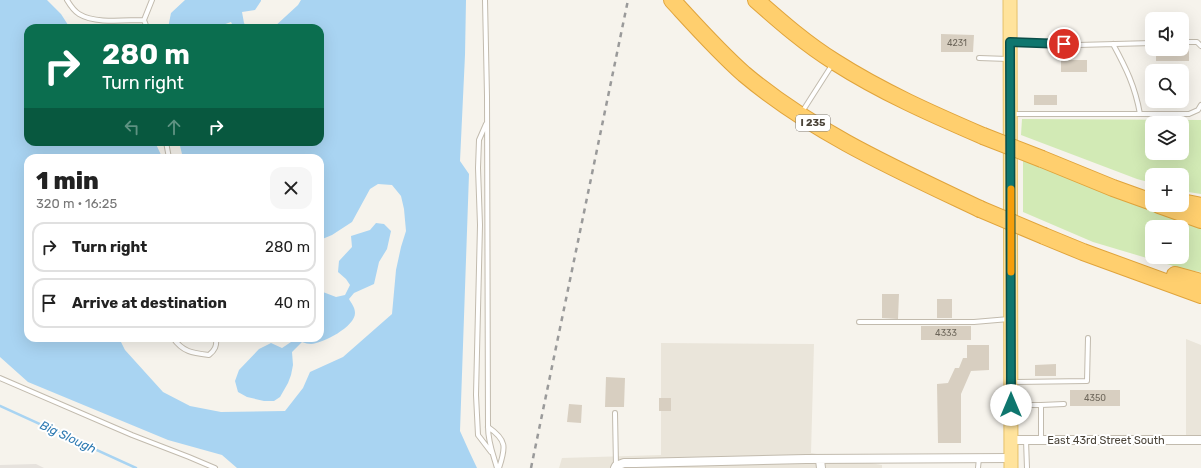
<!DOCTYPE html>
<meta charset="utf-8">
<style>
:root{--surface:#fff;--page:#f6f6f6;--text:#222;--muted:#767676;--line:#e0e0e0}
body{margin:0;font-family:Rubik,sans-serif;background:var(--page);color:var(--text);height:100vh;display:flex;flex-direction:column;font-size:15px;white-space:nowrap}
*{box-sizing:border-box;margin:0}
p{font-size:13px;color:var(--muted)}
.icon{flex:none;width:22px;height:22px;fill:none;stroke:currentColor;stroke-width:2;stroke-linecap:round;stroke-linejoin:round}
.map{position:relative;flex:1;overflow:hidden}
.details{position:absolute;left:24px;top:154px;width:300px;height:188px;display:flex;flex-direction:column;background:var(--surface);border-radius:12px;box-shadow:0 4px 16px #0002}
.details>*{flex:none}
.banner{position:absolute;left:24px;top:24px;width:300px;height:122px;border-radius:12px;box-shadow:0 4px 16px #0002;background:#0b6e4f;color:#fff;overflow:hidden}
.buttons{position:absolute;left:1145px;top:12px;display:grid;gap:8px}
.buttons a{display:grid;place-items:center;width:44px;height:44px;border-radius:8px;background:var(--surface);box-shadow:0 4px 16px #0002;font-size:20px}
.pin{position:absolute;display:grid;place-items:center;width:34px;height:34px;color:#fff;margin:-17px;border:2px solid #fff;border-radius:50%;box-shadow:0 1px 4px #0007}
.me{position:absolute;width:44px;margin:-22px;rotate:0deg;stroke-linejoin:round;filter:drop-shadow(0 0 3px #0008)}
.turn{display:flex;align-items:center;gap:14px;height:84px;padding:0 12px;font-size:18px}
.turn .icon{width:52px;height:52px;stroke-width:2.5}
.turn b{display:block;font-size:28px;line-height:34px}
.lanes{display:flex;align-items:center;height:38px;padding:0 12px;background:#0003;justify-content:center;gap:20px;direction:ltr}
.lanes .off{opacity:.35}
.round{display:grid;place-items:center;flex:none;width:42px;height:42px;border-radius:12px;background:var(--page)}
.overview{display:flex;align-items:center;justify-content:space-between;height:68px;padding:0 12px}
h1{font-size:24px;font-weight:800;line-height:30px}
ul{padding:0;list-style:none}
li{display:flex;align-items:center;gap:12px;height:50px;margin:0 8px 6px;padding:0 4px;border:2px solid var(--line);border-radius:12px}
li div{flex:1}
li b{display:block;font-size:15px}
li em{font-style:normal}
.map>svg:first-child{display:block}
.residential{fill:#eae5da}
.industrial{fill:#e6e2dd}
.green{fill:#d2eab5;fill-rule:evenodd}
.water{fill:#a9d4f2}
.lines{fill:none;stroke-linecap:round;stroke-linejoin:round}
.stream{stroke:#a9d4f2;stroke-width:2.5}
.building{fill:#d8cfc1}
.lane-casing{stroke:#c2bbae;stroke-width:6}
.street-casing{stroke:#c2bbae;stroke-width:10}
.primary-casing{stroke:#e6c16a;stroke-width:15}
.highway-casing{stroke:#e0a43c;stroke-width:18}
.lane{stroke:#fff;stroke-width:4}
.street{stroke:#fff;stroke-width:8}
.primary{stroke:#ffe39c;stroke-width:13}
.highway{stroke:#ffcf6e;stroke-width:16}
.rail{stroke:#9a9a9a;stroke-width:2.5;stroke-dasharray:5 5;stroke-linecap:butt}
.highway-bridge-casing{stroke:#e0a43c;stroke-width:18;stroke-linecap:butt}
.highway-bridge{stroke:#ffcf6e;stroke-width:16}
.route-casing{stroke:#0a4d48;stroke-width:10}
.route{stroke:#0f766e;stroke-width:7}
.slow{stroke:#f59e0b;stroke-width:7}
.labels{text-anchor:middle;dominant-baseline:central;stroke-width:4;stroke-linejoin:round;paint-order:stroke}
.number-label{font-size:9px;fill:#6e675b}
.shield{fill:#fff;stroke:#817c74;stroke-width:1}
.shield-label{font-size:10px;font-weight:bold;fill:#4b4439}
.street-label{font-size:11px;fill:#4b4439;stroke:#fff}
.water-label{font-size:12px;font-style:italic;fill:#2e7ab2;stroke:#fff}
</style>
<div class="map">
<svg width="1201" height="468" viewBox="0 0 1201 468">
<rect width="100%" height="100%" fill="#f6f3ec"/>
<path class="residential" d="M1186 339 1201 345V435H1186Z
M661 343 814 344 811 453 882 465V468H559L562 458 661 455Z"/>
<path class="industrial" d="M36 464 44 468H0V465Z"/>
<path class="green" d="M1022 119 1201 120V194L1182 191V175H1152V183L1137 179 1021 135ZM1152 123H1182V153H1152Z
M1023 159 1201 228V272L1187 270 1093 242 1023 212ZM1152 227H1182V257H1152Z"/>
<path class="water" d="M0 0H47L61 14 70 28H28V142H155L162 157 28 158V338H119L125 350 163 392 190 406 221 412 285 411 303 388 310 372 343 357 392 314 396 270 401 247 406 231 404 209 401 196 392 185 378 184 370 189 352 222 332 235 320 240V158H183L179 142H320V28H273L298 5 301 0H466L465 55 460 161 469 174 460 431 469 451 477 468H237L222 455 168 440 28 382 0 357Z
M185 0H261V1L255 10 242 12 244 23 247 28H234L231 22 214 28H168L171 13Z
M376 223 384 224 391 231 387 249 379 262 374 284 354 293 349 299C351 303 355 307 355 313 355 327 323 343 311 344 308 344 305 343 302 342L292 352 293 365 291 375 288 383 280 397 274 401H264L247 397 238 392 235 381 239 370 259 349 271 343 282 348 291 342 292 338H320V294L323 292 336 297 345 295 350 285 346 279 338 272 339 261 352 247 351 236 370 230Z"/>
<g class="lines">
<path class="stream" d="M0 406 136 468"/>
</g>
<path class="building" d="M941 34 974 35 973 52H941Z
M1182 47H1189V61H1156V49H1182Z
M1061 60H1087V72H1061Z
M1034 95H1057V105H1034Z
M882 294H899L898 319 882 318Z
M937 299H952V318H937Z
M921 326H971V340H921Z
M967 345H989V370L971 371 961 394V443H938L937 384 948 383 955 368H959L963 358H967Z
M1056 364V376H1035V365Z
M606 377 625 378 624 407H605Z
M1070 390H1120V406H1070Z
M659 398H671V411H659Z
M569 404 582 405 581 423 567 422Z"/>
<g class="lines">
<defs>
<path id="lane" d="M67 0C70 5 74 11 79 14 95 24 125 20 144 20L152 0
M485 0 487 96 488 427C488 442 493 454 497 468
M144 20 147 28
M1013 42 1078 45 1152 43
M1182 42H1197L1201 46
M1113 44C1126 68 1135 86 1140 114
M979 58 1008 59
M802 112 832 65
M1013 114H1189L1198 110 1201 105
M486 124 479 140 478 168 480 225 476 395 478 435 491 452
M166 142 169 158
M859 322H974L1009 319
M173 338C183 352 192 353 209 355 215 350 217 346 216 338
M0 378 132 435 189 457 215 468
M1013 382 1087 381 1088 338
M1013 405H1041
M615 413 616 466
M488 427C507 440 506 447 499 468
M1026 440 1027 468
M1041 440V405L1064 404
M978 468 979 458"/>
<path id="street" d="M1011 440H1201
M820 460 821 468
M615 468 616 466 624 463H635L806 459 1011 458"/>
<path id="primary" d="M1010 0 1011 468"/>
<path id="highway" d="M672 0C695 25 718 51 744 74 814 133 898 170 980 209
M756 0C781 22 806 44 835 62 882 92 932 114 983 136
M1042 159 1113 188 1152 202
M1182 202 1201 206
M1159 205 1201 220
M1044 236 1083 252 1201 295
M1175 275 1201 282"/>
</defs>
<use href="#lane" class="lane-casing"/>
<use href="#street" class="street-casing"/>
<use href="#primary" class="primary-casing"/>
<use href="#highway" class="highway-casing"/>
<use href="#lane" class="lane"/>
<use href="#street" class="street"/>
<use href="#primary" class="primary"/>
<use href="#highway" class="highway"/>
<path class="rail" d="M531 468 628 0"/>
<defs>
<path id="highway-bridge" d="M983 136 1042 159
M980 209 1044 236"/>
</defs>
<use href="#highway-bridge" class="highway-bridge-casing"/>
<use href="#highway-bridge" class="highway-bridge"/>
</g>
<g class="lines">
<defs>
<path id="route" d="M1011 405 1010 42 1064 44"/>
</defs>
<use href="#route" class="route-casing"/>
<use href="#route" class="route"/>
<path class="slow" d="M1011 189V272"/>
</g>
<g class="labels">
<g class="number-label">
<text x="957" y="43">4231</text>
<text x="946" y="333">4333</text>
<text x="1095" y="398">4350</text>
</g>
<rect class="shield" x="796" y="115" width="34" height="16" rx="3"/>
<g class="shield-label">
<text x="813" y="123">I 235</text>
</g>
<g class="street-label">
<text x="1106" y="440">East 43rd Street South</text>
</g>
<g class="water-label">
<text transform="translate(68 437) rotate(25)">Big Slough</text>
</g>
</g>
</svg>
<div class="buttons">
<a><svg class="icon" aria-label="sound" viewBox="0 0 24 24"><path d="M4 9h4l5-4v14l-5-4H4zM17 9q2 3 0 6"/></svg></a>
<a><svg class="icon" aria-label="search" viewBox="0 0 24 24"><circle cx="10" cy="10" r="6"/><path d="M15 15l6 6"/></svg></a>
<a><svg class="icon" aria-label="layers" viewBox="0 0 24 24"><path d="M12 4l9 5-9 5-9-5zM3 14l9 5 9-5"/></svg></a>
<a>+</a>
<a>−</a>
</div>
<div class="pin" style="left:1064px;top:44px;background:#d93025"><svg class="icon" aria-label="arrive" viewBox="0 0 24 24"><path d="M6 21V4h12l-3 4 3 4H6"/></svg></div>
<svg class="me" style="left:1011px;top:405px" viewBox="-20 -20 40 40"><circle r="19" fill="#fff"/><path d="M0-13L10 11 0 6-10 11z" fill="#0f766e"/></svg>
<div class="banner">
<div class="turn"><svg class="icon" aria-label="right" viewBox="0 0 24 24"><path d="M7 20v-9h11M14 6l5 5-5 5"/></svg><div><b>280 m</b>Turn right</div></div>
<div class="lanes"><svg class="icon off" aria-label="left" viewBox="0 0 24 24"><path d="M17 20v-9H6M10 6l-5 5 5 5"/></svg><svg class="icon off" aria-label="ahead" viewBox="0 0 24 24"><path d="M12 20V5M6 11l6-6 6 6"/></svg><svg class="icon" aria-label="right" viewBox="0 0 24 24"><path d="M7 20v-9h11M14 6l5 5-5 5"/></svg></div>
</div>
<section class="details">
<div class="overview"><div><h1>1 min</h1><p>320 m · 16:25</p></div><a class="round"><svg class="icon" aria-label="close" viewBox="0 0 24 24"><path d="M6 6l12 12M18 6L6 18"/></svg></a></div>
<ul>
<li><svg class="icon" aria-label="right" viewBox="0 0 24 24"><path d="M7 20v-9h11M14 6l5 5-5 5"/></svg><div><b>Turn right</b></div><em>280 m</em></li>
<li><svg class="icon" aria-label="arrive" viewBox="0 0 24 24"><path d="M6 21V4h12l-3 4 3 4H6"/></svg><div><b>Arrive at destination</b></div><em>40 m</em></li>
</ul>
</section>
</div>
